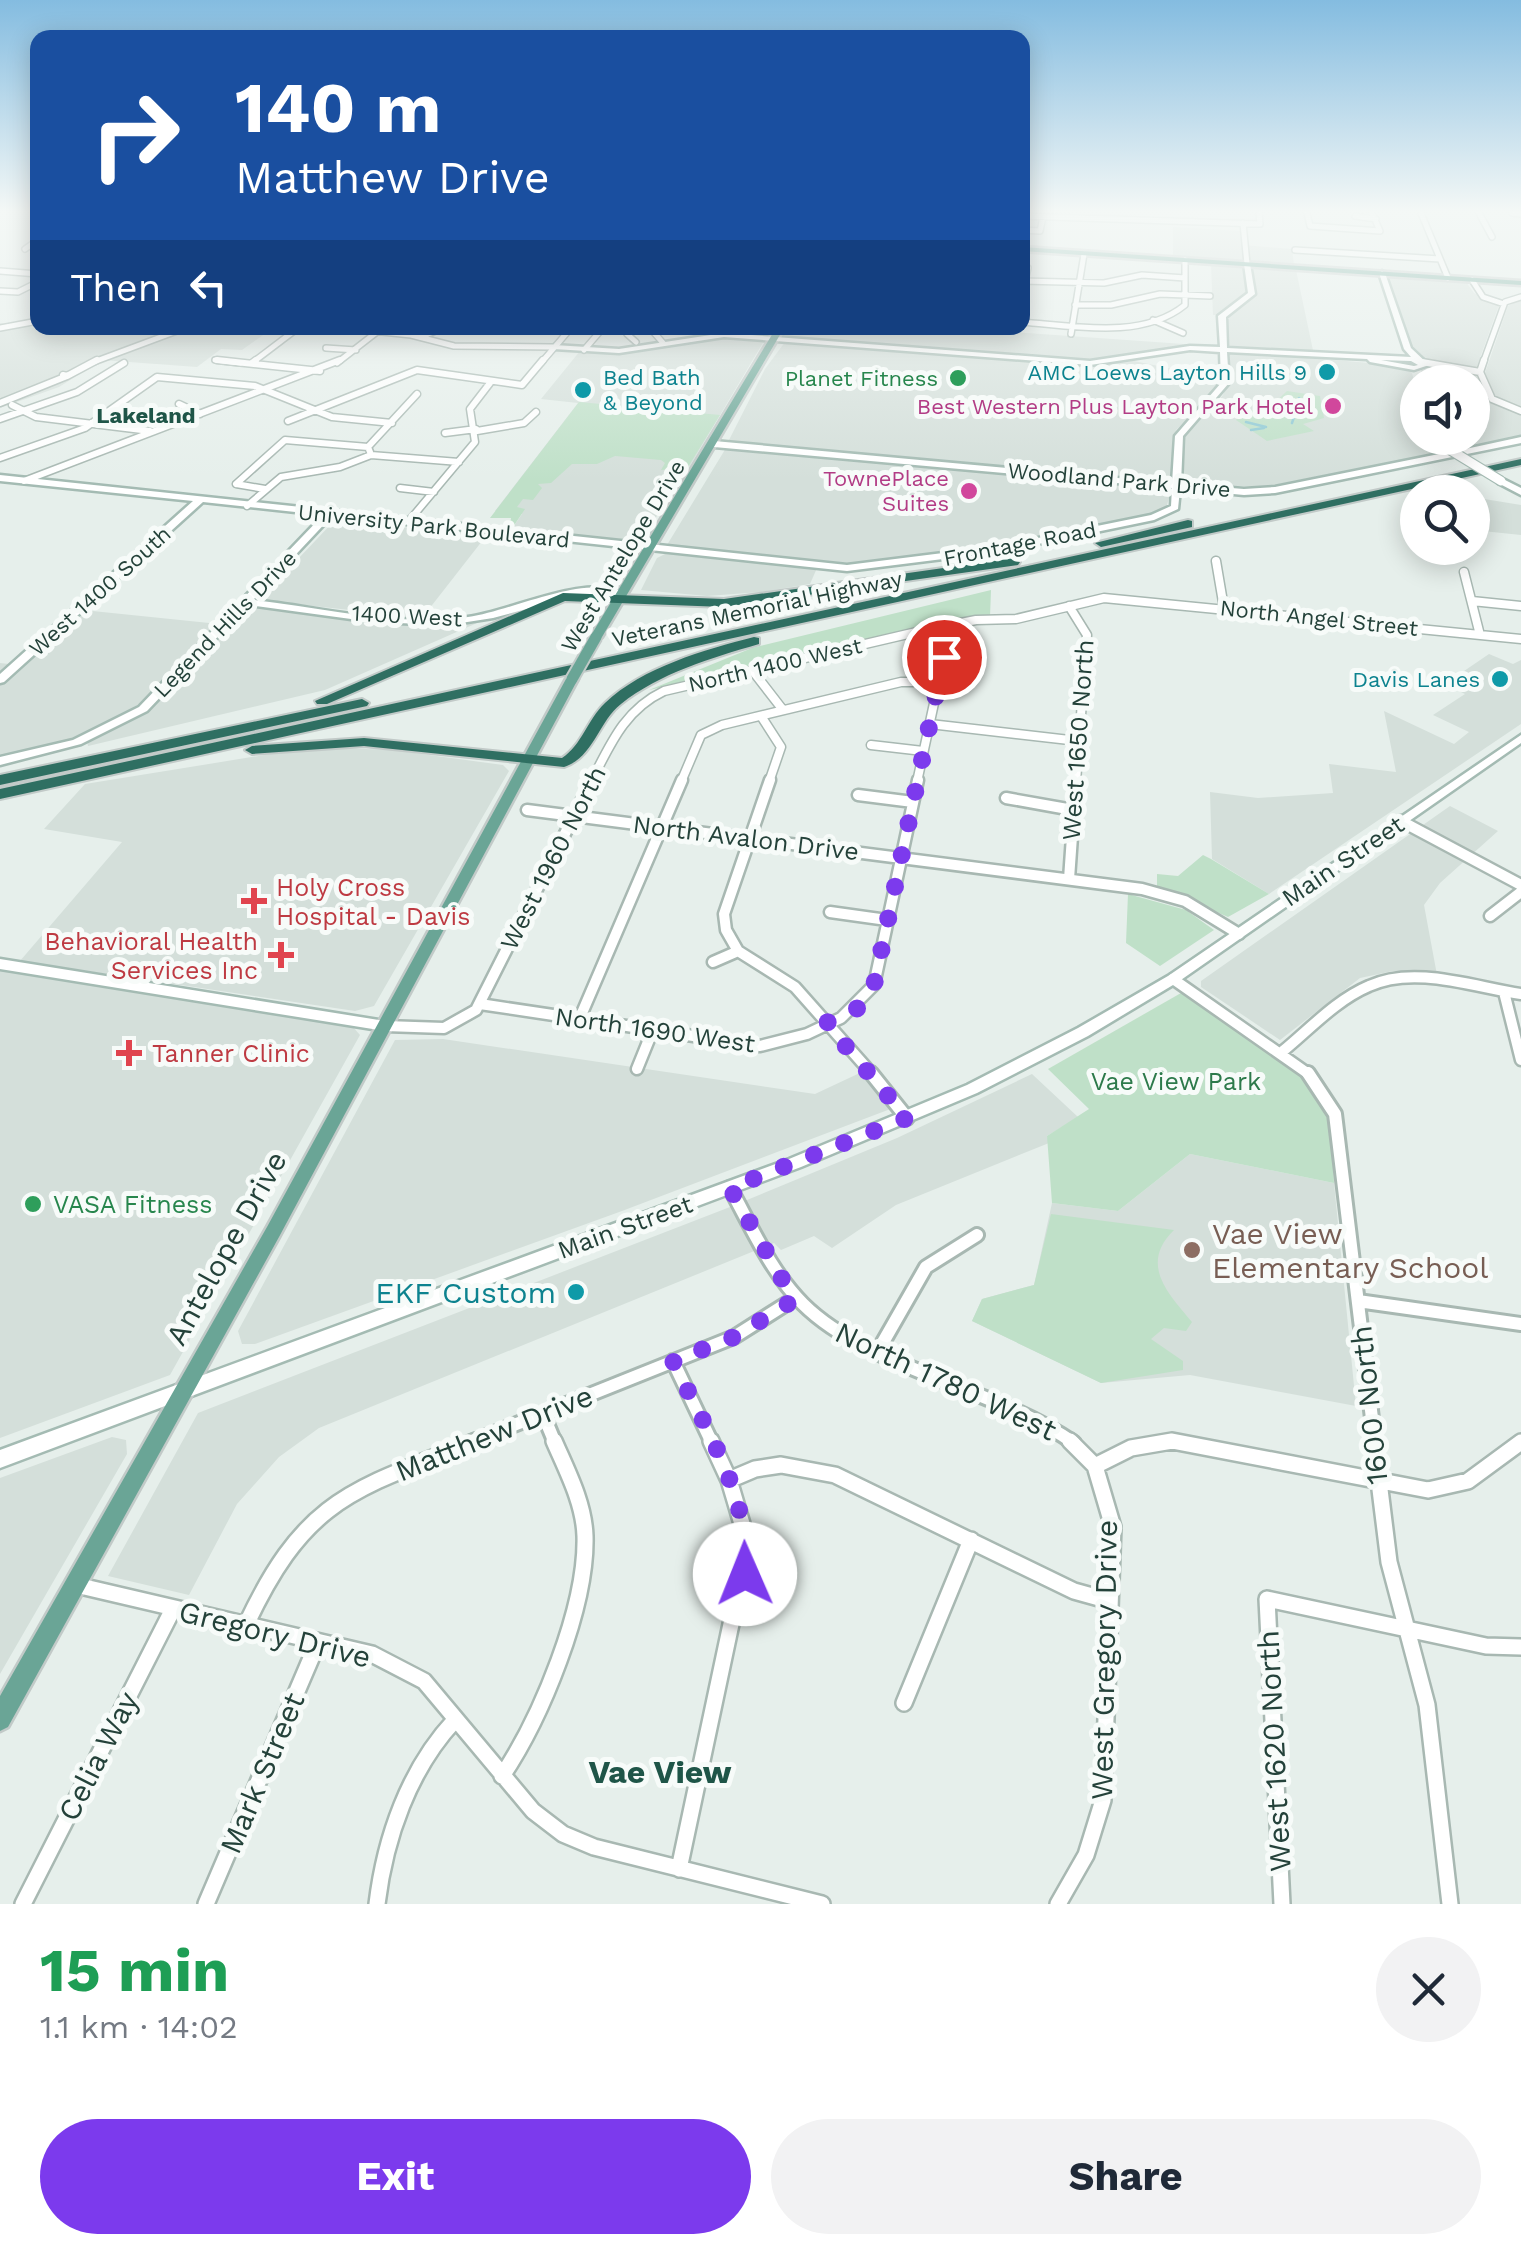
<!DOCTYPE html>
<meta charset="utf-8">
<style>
:root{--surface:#fff;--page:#f2f2f3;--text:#1f2937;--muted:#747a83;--accent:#7c3aed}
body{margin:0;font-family:"Work Sans",sans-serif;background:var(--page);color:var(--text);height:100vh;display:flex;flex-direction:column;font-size:38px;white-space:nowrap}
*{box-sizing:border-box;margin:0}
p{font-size:32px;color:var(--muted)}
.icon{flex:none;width:55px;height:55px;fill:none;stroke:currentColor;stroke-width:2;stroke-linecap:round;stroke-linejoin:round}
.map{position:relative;height:1904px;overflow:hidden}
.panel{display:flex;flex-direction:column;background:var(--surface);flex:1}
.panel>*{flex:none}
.hud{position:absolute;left:30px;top:30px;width:1000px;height:305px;border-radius:20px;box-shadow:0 5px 25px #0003;background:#1a4fa0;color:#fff;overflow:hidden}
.controls{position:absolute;left:1400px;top:365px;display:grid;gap:20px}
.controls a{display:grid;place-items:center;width:90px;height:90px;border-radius:50%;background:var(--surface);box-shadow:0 5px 25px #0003;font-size:50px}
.pin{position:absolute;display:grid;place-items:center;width:85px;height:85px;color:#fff;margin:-42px;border:5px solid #fff;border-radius:50%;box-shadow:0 2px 10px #0007}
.me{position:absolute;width:110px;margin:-55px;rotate:359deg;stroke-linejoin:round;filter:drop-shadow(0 0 8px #0008)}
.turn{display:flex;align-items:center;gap:35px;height:210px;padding:0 40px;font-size:45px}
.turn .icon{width:130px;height:130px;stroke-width:2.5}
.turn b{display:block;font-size:70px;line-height:85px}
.then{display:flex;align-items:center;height:95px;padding:0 40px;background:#0003;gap:20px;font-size:38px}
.round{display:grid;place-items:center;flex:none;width:105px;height:105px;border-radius:52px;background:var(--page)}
.head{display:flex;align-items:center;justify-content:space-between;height:170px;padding:0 40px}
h1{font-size:60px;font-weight:700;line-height:75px;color:#1e9e55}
.action{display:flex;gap:20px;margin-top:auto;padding:20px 40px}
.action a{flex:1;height:115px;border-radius:60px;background:var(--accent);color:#fff;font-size:40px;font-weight:700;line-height:115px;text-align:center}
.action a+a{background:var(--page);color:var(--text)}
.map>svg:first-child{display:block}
.built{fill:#d4dfda}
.green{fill:#bfe0c8}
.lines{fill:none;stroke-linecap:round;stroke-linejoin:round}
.stream{stroke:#8ec9d4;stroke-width:2.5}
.street-far5-casing{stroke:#a8b8b2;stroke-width:8}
.street-far4-casing{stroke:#a8b8b2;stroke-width:9}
.street-far3-casing{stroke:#a8b8b2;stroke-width:11}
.street-far2-casing{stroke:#a8b8b2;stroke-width:15}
.street-far1-casing{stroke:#a8b8b2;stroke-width:18}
.street-casing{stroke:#a8b8b2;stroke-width:20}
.secondary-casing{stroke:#a4bbb3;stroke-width:5}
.primary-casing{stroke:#c2cac8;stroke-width:5}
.highway-casing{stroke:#c2cac8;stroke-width:4}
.street-far5{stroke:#fff;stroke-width:5}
.street-far4{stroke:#fff;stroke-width:6}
.street-far3{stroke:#fff;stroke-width:8}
.street-far2{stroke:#fff;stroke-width:10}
.street-far1{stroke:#fff;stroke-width:12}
.street{stroke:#fff;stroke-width:15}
.secondary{fill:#fff;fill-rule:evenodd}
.primary{fill:#6aa596;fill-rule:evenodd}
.highway{fill:#2f6f62;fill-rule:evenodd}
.secondary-bridge-casing{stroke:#a4bbb3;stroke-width:11;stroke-linecap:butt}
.primary-bridge-casing{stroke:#c2cac8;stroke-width:15;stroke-linecap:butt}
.secondary-bridge{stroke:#fff;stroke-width:9}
.primary-bridge{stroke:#6aa596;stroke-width:11}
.route{stroke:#7c3aed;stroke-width:18;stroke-dasharray:0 32.4}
.culture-dot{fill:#0f9aa8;stroke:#f7fbf9;stroke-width:4}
.leisure-dot{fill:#2e9e5b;stroke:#f7fbf9;stroke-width:4}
.hotel-dot{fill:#d1479c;stroke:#f7fbf9;stroke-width:4}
.health-dot{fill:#e0444e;stroke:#f7fbf9;stroke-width:4}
.education-dot{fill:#8d6e63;stroke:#f7fbf9;stroke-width:4}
.labels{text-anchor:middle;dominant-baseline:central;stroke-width:10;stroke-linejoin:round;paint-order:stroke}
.far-culture-label{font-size:22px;fill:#0d838f;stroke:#f7fbf9;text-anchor:end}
.far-leisure-label{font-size:22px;fill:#27864d;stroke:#f7fbf9;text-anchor:end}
.far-hotel-label{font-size:22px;fill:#b23c85;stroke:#f7fbf9;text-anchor:end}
.far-neighbourhood-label{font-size:22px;font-weight:bold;fill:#1f5548;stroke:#f7fbf9}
.far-street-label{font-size:22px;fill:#24423a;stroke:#f7fbf9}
.street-label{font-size:25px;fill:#24423a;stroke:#f7fbf9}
.health-label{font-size:25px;fill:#be3a42;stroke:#f7fbf9;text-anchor:start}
.park-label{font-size:25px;fill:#2d7a4b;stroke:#f7fbf9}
.leisure-label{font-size:25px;fill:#27864d;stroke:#f7fbf9;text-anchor:start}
.near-education-label{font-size:30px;fill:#785e54;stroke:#f7fbf9;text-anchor:start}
.near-street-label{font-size:30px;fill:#24423a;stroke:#f7fbf9}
.near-culture-label{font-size:30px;fill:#0d838f;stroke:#f7fbf9;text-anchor:end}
.near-neighbourhood-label{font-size:32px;font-weight:bold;fill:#1f5548;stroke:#f7fbf9}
</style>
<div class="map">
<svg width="1521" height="1904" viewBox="0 0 1521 1904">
<rect width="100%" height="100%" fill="#e6efeb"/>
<path class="built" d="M1173 227 1240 231 1242 245 1292 249 1294 265 1173 257Z
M1211 264 1243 267 1247 276 1246 297 1218 315H1213Z
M1252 268 1296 270 1314 355 1228 346 1226 316 1256 294Z
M1388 277 1466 282 1474 293 1499 305 1476 369 1428 363 1414 355Z
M1521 299V409L1496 398 1485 373 1508 306Z
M0 323 38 328H273L242 350 221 349 197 367 102 360 59 387 0 408Z
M788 328H956L1198 345 1090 361 786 337Z
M723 336 764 341 672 496 638 541 511 530 522 514 495 511 578 403 541 399 580 351 625 352Z
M785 342 1069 363 1134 361 1221 379 1205 403 1176 430 1171 479 1166 482 728 442 765 369Z
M1233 351 1403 366 1412 373 1417 393 1418 438H1430L1437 453 1263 487 1187 484 1181 481 1183 439 1223 395 1229 380 1228 353Z
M1432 367 1475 373 1488 399 1521 412V438L1456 452 1446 438H1472V382H1423L1421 370Z
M726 448 1162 488 1171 492 1166 508 1150 515 1009 545 868 565 667 545Z
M1472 497 1521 505V535L1473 530Z
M335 520 486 536 422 618 259 600Z
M667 553H673L817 568 810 584 761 592 707 596 641 590 657 558Z
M251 605 445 624 477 623 325 690 88 746 87 741 156 702Z
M73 609 219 624 145 700 114 720 81 736 0 757V663L9 664Z
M1489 654 1513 664 1521 660V724L1269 894 1212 859 1210 792 1258 798 1333 793 1329 764 1396 772 1384 711 1454 744 1469 732 1433 715 1465 694 1445 684Z
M314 747 392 750 503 765 509 771 374 1006 355 1011 20 961 122 842 44 829 85 784Z
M1450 806 1498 831 1440 883 1424 905 1437 975 1393 971 1360 978 1280 1040 1201 987V981Z
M0 969 353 1027 360 1035 170 1375 0 1438Z
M443 1039 815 1094 864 1071 893 1108 622 1211 255 1344H242L238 1331 395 1040Z
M1032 1074 1078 1117 1047 1136 1049 1143 896 1205 832 1248 814 1236 781 1250 774 1243 319 1428 279 1457 237 1504 189 1595 108 1576 198 1413 730 1207 897 1138Z
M1190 1154 1334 1183 1356 1406 1190 1375 1101 1383 972 1321 982 1299 1034 1285 1052 1203 1118 1211Z
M112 1437 126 1440 127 1454 0 1674V1478Z"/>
<path class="green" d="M1287 391 1320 396 1324 418 1303 424 1314 431 1267 441 1236 420 1240 413 1271 406Z
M579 402 720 415 688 467 661 470 665 463 661 460 615 456 597 464H572L551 483 538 484 542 488 533 500 523 499 517 507 525 509 513 527 516 530 489 528 510 524 511 518H490Z
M991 590 990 617 649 690 752 648Z
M1203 855 1211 859 1269 894 1228 917 1157 886V874L1178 876Z
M1128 894 1186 910 1214 930 1160 966 1126 943Z
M1181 993C1229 1024 1306 1055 1326 1112 1333 1134 1333 1160 1334 1183L1190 1154 1118 1211 1052 1203 1047 1136 1089 1109 1048 1069Z
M1051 1214 1174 1230C1138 1265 1170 1295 1192 1322L1186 1331 1164 1328 1151 1339 1183 1361V1370L1101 1383 972 1321 982 1299 1034 1285Z"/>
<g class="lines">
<path class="stream" d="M1246 422 1266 427
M1292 423 1295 414 1291 410 1302 402 1299 398
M1251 430 1264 428"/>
<defs>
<path id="street-far5" d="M1307 213 1310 226 1380 231 1372 213
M1421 213 1448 278
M1479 213 1492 237
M1512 213 1521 214
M1022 216 1260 224 1259 213
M1355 216 1376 219
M1243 223 1247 264
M1022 230 1040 231 1043 217
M25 249 38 240
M1295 250 1440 259
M1022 267 1028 268 1022 296
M0 271 38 274
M1472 280 1483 297 1504 304
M1022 281 1104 283 1142 275 1185 278
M0 291 18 292 38 282
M1075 305H1111L1160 294 1210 296
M1153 320 1183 333
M1022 322C1074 326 1142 340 1185 305V260
M0 328 38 321
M344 328 411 335 454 346 554 347
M609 328 631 329 627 334 636 342
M650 328 663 343
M1071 334 1084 254
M421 337 443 328
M326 348 356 350
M584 350 603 328
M215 360 241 363
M1422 362 1426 363
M91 363 185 328
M252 363 298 328
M337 363 382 328
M541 363 571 328
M1483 363 1505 302 1521 297"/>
<path id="street-far4" d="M217 360 320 371
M1484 360 1480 372 1492 399 1521 411
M1422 362 1480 372
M252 363 256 360
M67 376 97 360
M0 403 67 376 63 375
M179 404 200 414
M12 405 36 417 150 431
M0 419 77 392 124 363
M288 421 417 370 522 385 543 360
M477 431 524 423 536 412
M445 433 476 429
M370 452 368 447 417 394
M0 458 85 428 157 377 255 386 332 417 392 423
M24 481 340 360
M236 484 285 440 368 447
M236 484 265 489
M400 488 434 492
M247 506 281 477 340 467 371 455 459 462
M408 522 475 442 470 409 490 383"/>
<path id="street-far3" d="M1216 561 1224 608
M1464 572 1480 635
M1472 601 1521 606
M1069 606 1087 635 1076 782
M752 670 783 710
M761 716 781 747 769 782
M930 724 1078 741
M871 745 923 751
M591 782C610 745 624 710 664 691L925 630 976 620 1016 619 1104 598 1521 639
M681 782 701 735 722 725 901 682H938
M917 782 944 657 925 630"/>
<path id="street-far2" d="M770 780 724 914 726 930 738 951 795 987 873 1075
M858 795 913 802
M1006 798 1073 810
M527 810 1142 889 1185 901 1239 934
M1401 821 1521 885
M1069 879 1076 780
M830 912 887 920
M1490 916 1521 892
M713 962 736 952
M1173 979 1310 1075
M1504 992 1521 1060
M480 1004 760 1046 807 1034 841 1018 874 985 918 780
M579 1020 682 780
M385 1026 444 1028 476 1010 592 780
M1283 1051C1310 1029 1336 1000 1369 986 1414 965 1474 987 1521 994
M637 1069 652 1032"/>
<path id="street-far1" d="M871 1073 907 1118
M1308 1073 1335 1114 1375 1443
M730 1188C752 1228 771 1272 803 1304 867 1368 995 1388 1074 1443
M1358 1301 1521 1324
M878 1351 926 1267 977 1235
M673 1361 712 1443
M543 1414 555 1443
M469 1443 734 1337 794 1299
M1158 1443H1184"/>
<path id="street" d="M1374 1441 1389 1562 1427 1705 1450 1904
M1095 1466 1131 1448 1172 1441 1428 1490 1468 1481 1521 1442
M729 1480 755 1469 781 1465 835 1475 1074 1591 1110 1601
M76 1585 372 1654 424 1681 533 1811 563 1834 594 1847 822 1904
M246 1625C306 1497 353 1490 476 1441
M904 1703 971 1540
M502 1776C541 1718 587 1607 585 1536 584 1503 567 1471 554 1441
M679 1869 748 1544 729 1480 711 1441
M23 1904 173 1609
M206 1904 318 1642
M377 1904C385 1838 409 1769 455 1720
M1058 1904 1086 1855 1103 1800 1113 1527 1095 1466 1070 1441
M1282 1904 1267 1599 1486 1646 1521 1647"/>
<path id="secondary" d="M1247 262 1250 264 1255 294 1226 317 1227 348 1411 357 1404 349 1379 273 1382 271 1385 273 1411 348 1429 365 1414 370 1370 362 1367 359 1227 352 1229 383 1183 436 1181 484 1244 489 1275 487 1439 454 1428 438H1436L1447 453 1521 437V443L1275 493 1244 495 1180 489 1178 509 1154 520 999 552 847 571 332 516 253 600C324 608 397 627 468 617 512 611 585 573 626 593L621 596H574L493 618 448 625 373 622 248 605 147 711 81 744 0 765V757L73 740 139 707 323 515 203 502 4 682 0 683V674L193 501 0 481V475L847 565 999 546 1151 515 1171 506 1172 488 714 447 710 444 714 441 1172 483 1175 436 1221 383 1220 352 1190 350 1090 365 724 337 619 353 554 349 550 347 554 345 619 349 724 333 1090 361 1190 346 1220 347 1218 316 1248 293 1244 264ZM1381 360 1411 361 1418 365 1414 366Z
M1501 478 1521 488V495L1498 483V479Z
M1521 735V743L1178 982 1088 1036 977 1093 801 1167 0 1468V1450L789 1159 967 1085 1078 1028 1168 976Z
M0 959 385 1021 390 1022 392 1026 390 1030 385 1031 0 969Z"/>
<path id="primary" d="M1022 247 1521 281V285L1022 251Z
M776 328H784L602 637 600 639H592L590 637Z
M572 675 578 679 279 1237 8 1727 0 1731V1696L267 1227 566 679Z"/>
<path id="highway" d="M1521 459V465L0 799V789Z
M1188 520 1192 521V527L1101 547 1095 543Z
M1014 558 1020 562 1018 565 724 607 565 601 327 704H317L315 701 563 593 724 599Z
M754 637 759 638V644C711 658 660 673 621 704 598 722 594 757 564 767L364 746 252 754 245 750 252 746 364 738 562 758C582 745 587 720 605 703 643 667 704 650 754 637Z
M362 699 369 703 367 706 0 785V775Z"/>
</defs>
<use href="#street-far5" class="street-far5-casing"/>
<use href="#street-far4" class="street-far4-casing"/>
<use href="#street-far3" class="street-far3-casing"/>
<use href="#street-far2" class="street-far2-casing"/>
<use href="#street-far1" class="street-far1-casing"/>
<use href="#street" class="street-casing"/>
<use href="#secondary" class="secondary-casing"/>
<use href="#primary" class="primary-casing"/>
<use href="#highway" class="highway-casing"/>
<use href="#street-far5" class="street-far5"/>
<use href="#street-far4" class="street-far4"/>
<use href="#street-far3" class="street-far3"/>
<use href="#street-far2" class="street-far2"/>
<use href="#street-far1" class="street-far1"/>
<use href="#street" class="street"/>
<use href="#secondary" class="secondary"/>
<use href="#primary" class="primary"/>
<use href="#highway" class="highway"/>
<defs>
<path id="secondary-bridge" d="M1447 448 1501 481"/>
<path id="primary-bridge" d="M572 679 596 637"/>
</defs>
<use href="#secondary-bridge" class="secondary-bridge-casing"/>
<use href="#primary-bridge" class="primary-bridge-casing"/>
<use href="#secondary-bridge" class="secondary-bridge"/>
<use href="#primary-bridge" class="primary-bridge"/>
</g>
<linearGradient id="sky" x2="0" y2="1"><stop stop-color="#84bce0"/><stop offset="0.44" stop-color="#f4f8f6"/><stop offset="1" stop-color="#f4f8f6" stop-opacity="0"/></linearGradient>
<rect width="1521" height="480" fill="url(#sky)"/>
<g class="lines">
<path class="route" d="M745 1574C752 1499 705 1428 673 1361L734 1337 794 1300 730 1188 907 1118 826 1023 858 1008 874 985 944 657"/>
</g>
<g class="culture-dot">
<circle cx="1327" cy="372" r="10"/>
<circle cx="583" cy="390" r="10"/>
<circle cx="1500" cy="679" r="10"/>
<circle cx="576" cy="1292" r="10"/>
</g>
<g class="leisure-dot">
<circle cx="958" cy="378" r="10"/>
<circle cx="33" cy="1204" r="10"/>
</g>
<g class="hotel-dot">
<circle cx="1333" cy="406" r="10"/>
<circle cx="969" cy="491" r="10"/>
</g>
<g class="health-dot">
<path d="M249 886h10v10h10v10h-10v10h-10v-10h-10v-10h10z"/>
<path d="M276 940h10v10h10v10h-10v10h-10v-10h-10v-10h10z"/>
<path d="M124 1038h10v10h10v10h-10v10h-10v-10h-10v-10h10z"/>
</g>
<circle class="education-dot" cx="1192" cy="1250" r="10"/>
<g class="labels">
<g class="far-culture-label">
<text x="1307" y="372">AMC Loews Layton Hills 9</text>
<text x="603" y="377" text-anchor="start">Bed Bath<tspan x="603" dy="25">&amp; Beyond</tspan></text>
<text x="1480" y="679">Davis Lanes</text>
</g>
<g class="far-leisure-label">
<text x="938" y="378">Planet Fitness</text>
</g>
<g class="far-hotel-label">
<text x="1313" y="406">Best Western Plus Layton Park Hotel</text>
<text x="949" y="478">TownePlace<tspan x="949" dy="25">Suites</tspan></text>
</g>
<g class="far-neighbourhood-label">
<text x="146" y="415">Lakeland</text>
</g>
<g class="far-street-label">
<text transform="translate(1119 480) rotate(5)">Woodland Park Drive</text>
<text transform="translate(434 526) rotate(6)">University Park Boulevard</text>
<text transform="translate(1020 544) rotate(-11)">Frontage Road</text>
<text transform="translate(623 556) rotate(-59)">West Antelope Drive</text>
<text transform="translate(100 591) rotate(-42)">West 1400 South</text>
<text transform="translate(757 609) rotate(-12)">Veterans Memorial Highway</text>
<text transform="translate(407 616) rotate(3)">1400 West</text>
<text transform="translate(1319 618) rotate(6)">North Angel Street</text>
<text transform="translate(225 624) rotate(-46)">Legend Hills Drive</text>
<text transform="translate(775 665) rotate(-13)">North 1400 West</text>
</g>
<g class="street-label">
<text transform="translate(1078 740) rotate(-86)">West 1650 North</text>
<text transform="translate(746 838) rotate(7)">North Avalon Drive</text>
<text transform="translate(553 858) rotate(-63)">West 1960 North</text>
<text transform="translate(1343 861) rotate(-34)">Main Street</text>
<text transform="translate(655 1030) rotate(8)">North 1690 West</text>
<text transform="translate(625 1227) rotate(-20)">Main Street</text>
</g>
<g class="health-label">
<text x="276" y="887">Holy Cross<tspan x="276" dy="29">Hospital - Davis</tspan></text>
<text x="258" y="941" text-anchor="end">Behavioral Health<tspan x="258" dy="29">Services Inc</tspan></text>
<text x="152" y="1053">Tanner Clinic</text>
</g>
<g class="park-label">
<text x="1176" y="1081">Vae View Park</text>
</g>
<g class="leisure-label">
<text x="53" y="1204">VASA Fitness</text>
</g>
<g class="near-education-label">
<text x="1212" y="1233">Vae View<tspan x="1212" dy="34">Elementary School</tspan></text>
</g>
<g class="near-street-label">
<text transform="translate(226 1248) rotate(-61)">Antelope Drive</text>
<text transform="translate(946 1381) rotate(25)">North 1780 West</text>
<text transform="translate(1369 1405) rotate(-96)">1600 North</text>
<text transform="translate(494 1433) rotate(-22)">Matthew Drive</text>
<text transform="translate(275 1634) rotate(14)">Gregory Drive</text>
<text transform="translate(1104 1660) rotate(-89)">West Gregory Drive</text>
<text transform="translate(1274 1751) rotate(-93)">West 1620 North</text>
<text transform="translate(98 1756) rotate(-63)">Celia Way</text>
<text transform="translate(262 1773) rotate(-67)">Mark Street</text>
</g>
<g class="near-culture-label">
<text x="556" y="1292">EKF Custom</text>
</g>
<g class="near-neighbourhood-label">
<text x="660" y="1772">Vae View</text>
</g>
</g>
</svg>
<div class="controls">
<a><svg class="icon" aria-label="sound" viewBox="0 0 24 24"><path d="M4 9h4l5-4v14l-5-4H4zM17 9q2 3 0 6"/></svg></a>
<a><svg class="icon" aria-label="search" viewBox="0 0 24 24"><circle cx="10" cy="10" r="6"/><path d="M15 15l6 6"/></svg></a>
</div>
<div class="pin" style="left:944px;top:657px;background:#d93025"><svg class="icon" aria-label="arrive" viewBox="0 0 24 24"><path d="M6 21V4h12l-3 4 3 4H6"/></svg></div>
<svg class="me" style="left:745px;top:1574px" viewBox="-20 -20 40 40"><circle r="19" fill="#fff"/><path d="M0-13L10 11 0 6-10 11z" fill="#7c3aed"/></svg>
<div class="hud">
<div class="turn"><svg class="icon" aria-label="right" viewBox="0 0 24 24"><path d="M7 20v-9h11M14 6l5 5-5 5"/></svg><div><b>140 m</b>Matthew Drive</div></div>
<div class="then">Then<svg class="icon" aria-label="left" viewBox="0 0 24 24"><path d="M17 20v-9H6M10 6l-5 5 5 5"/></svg></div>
</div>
</div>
<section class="panel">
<div class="head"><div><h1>15 min</h1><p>1.1 km · 14:02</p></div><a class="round"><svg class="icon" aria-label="close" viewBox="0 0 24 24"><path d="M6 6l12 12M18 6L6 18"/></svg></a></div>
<div class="action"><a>Exit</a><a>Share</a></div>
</section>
